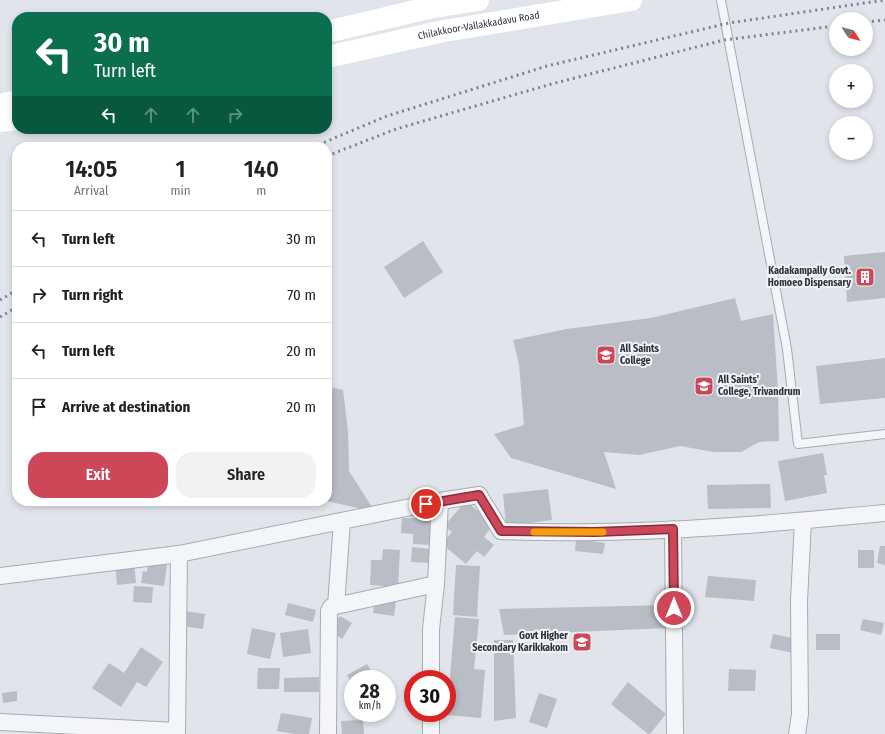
<!DOCTYPE html>
<meta charset="utf-8">
<style>
:root{--surface:#fff;--page:#f2f2f2;--text:#222;--muted:#767676;--line:#e0e0e0;--accent:#cd4759}
body{margin:0;font-family:"Fira Sans Condensed",sans-serif;background:var(--page);color:var(--text);height:100vh;display:flex;flex-direction:column;font-size:15px;white-space:nowrap}
*{box-sizing:border-box;margin:0}
p{font-size:13px;color:var(--muted)}
.icon{flex:none;width:22px;height:22px;fill:none;stroke:currentColor;stroke-width:2;stroke-linecap:round;stroke-linejoin:round}
.map{position:relative;flex:1;overflow:hidden}
.sheet{position:absolute;left:12px;top:142px;width:320px;height:364px;display:flex;flex-direction:column;background:var(--surface);border-radius:16px;box-shadow:0 2px 6px #0003}
.sheet>*{flex:none}
.banner{position:absolute;left:12px;top:12px;width:320px;height:122px;border-radius:16px;box-shadow:0 2px 6px #0003;background:#0b6e4f;color:#fff;overflow:hidden}
.needle{width:26px;rotate:126deg}
.controls{position:absolute;left:829px;top:12px;display:grid;gap:8px}
.controls a{display:grid;place-items:center;width:44px;height:44px;border-radius:50%;background:var(--surface);box-shadow:0 2px 6px #0003;font-size:20px}
.speed{position:absolute;left:344px;top:670px;display:flex;gap:8px;font-size:20px;font-weight:700;text-align:center}
.speed>*{display:grid;place-content:center;width:52px;height:52px;border-radius:50%;background:var(--surface);box-shadow:0 2px 6px #0003;line-height:1}
.speed small{font-size:10px;font-weight:400}
.speed .limit{border:6px solid #d22;background:#fff;color:#111}
.pin{position:absolute;display:grid;place-items:center;width:34px;height:34px;color:#fff;margin:-17px;border:2px solid #fff;border-radius:50%;box-shadow:0 1px 4px #0007}
.me{position:absolute;width:44px;margin:-22px;rotate:0deg;stroke-linejoin:round;filter:drop-shadow(0 0 3px #0008)}
.turn{display:flex;align-items:center;gap:14px;height:84px;padding:0 16px;font-size:18px}
.turn .icon{width:52px;height:52px;stroke-width:2.5}
.turn b{display:block;font-size:28px;line-height:34px}
.lanes{display:flex;align-items:center;height:38px;padding:0 16px;background:#0003;justify-content:center;gap:20px;direction:ltr}
.lanes .off{opacity:.35}
.eta{display:flex;justify-content:space-evenly;align-items:center;height:68px;text-align:center}
.eta b{font-size:24px;font-weight:600;line-height:28px}
.primary-button{display:flex;gap:8px;margin-top:auto;padding:8px 16px}
.primary-button a{flex:1;height:46px;border-radius:16px;background:var(--accent);color:#fff;font-size:16px;font-weight:600;line-height:46px;text-align:center}
.primary-button a+a{background:var(--page);color:var(--text)}
ul{padding:0;list-style:none}
li{display:flex;align-items:center;gap:12px;height:56px;padding:0 16px;border-top:1px solid var(--line)}
li div{flex:1}
li b{display:block;font-size:15px}
li em{font-style:normal}
.map>svg:first-child{display:block}
.building{fill:#b8bdc6}
.lines{fill:none;stroke-linecap:round;stroke-linejoin:round}
.service-casing{stroke:#a6abb4;stroke-width:10}
.minor-casing{stroke:#a6abb4;stroke-width:18}
.service{stroke:#f4f5f8;stroke-width:8}
.minor{stroke:#f4f5f8;stroke-width:16}
.secondary{stroke:#fff;stroke-width:22}
.rail{stroke:#7b8393;stroke-width:3;stroke-dasharray:2 4;stroke-linecap:butt}
.route-casing{stroke:#852e3a;stroke-width:10}
.route{stroke:#cd4759;stroke-width:7}
.slow{stroke:#f59e0b;stroke-width:7}
.labels{text-anchor:middle;dominant-baseline:central;stroke-width:4;stroke-linejoin:round;paint-order:stroke}
.street-label{font-size:10px;fill:#293241;stroke:#f1f3f7}
.poi-label{font-size:10px;font-weight:bold;fill:#293241;stroke:#f1f3f7;text-anchor:end}
</style>
<div class="map">
<svg width="885" height="734" viewBox="0 0 885 734">
<rect width="100%" height="100%" fill="#e1e4ea"/>
<path class="building" d="M423 241 443 272 404 298 384 267Z
M885 252V298L847 302 844 256Z
M735 298 741 321 773 314 778 391 779 441 759 442 741 452H714L680 446 639 455 604 452 616 489 511 458 494 434 524 425 519 364 513 340 567 329 651 318Z
M885 358V398L820 404 816 366Z
M327 386 343 390 348 431 349 471 375 512 327 501Z
M823 453 827 475H824L827 493 785 501 778 461Z
M770 484 771 508 708 509 707 485Z
M548 489 552 520 506 526 503 494Z
M466 501 494 524 484 537 494 545 484 557 477 551 466 564 442 544 452 532 444 526Z
M402 518 433 519 432 545 413 544V534L401 533Z
M576 539 605 543 603 554 575 551Z
M880 546H885V565L877 563Z
M412 547 430 549 429 563 411 562Z
M383 549 400 550 398 587 370 585 371 560H382Z
M858 550H874V568H858Z
M148 562 167 565 164 586 141 583 143 571 147 572Z
M134 563 136 583 117 585 115 565Z
M456 565 480 566 477 617 453 615Z
M708 576 756 580 754 601 705 597Z
M134 586 153 587 152 603 133 602Z
M375 598 396 601 394 616 373 613Z
M288 603 316 610 313 622 285 615Z
M668 605 669 628 504 635 499 609Z
M185 611 205 614 203 629 183 626Z
M340 616 352 623 342 639 330 631Z
M455 617 479 619 474 669 485 670 481 718 446 715 447 713Z
M863 619 884 623 881 635 860 630Z
M252 628 276 633 270 659 247 654Z
M308 629 311 653 283 657 280 633Z
M773 634 796 639 793 653 770 648Z
M816 634H840V650H816Z
M494 640H513L516 718 494 721Z
M141 647 163 662 146 687 137 682 121 707 92 688 109 663 124 673Z
M367 664 376 679H353V686L347 675Z
M258 668H280L279 689H257Z
M729 669 756 670 755 691H728Z
M319 677V692H284V678Z
M628 682 666 714 650 734H648L611 704Z
M17 691V701L3 703 2 693Z
M539 693 557 699 547 728 529 722Z
M281 713 312 718 309 734H295L277 731Z
M363 720 364 734H342L341 721Z"/>
<g class="lines">
<defs>
<path id="service" d="M721 0 787 349 798 444 885 434"/>
<path id="minor" d="M673 529 675 734
M0 576 179 554 440 501
M336 606 342 521
M431 679V629L436 584 440 501 479 495 501 531C532 532 564 533 595 532 692 531 789 522 885 513
M0 722 177 731
M177 734 179 554
M328 734 329 611 331 607 436 584
M431 734V713
M797 734 800 714 799 601 803 521"/>
</defs>
<use href="#service" class="service-casing"/>
<use href="#minor" class="minor-casing"/>
<use href="#service" class="service"/>
<use href="#minor" class="minor"/>
<g class="secondary">
<path d="M327 32 428 8 478 0"/>
<path id="s1" d="M327 57 444 31 631 0"/>
<path d="M0 105 17 101"/>
<path d="M0 121 17 119"/>
</g>
<path class="rail" d="M866 22 885 20
M313 147 387 116 547 66 729 23 885 0
M327 156 396 129 555 83 724 40 836 26
M0 300 17 290
M0 317 17 307"/>
</g>
<g class="lines">
<defs>
<path id="route" d="M426 504 479 495 501 531 595 532 673 529 674 608"/>
</defs>
<use href="#route" class="route-casing"/>
<use href="#route" class="route"/>
<path class="slow" d="M534 532H603"/>
</g>
<defs>
<symbol id="building-square" viewBox="-11 -11 22 22"><rect x="-9" y="-9" width="18" height="18" rx="4" fill="#cd4759" stroke="#f1f3f7"/><path d="M-4-6H4V6H1V3H-1V6H-4ZM-2.5-4.3h1.7v1.8h-1.7ZM.8-4.3h1.7v1.8H.8ZM-2.5-1h1.7V.8h-1.7ZM.8-1h1.7V.8H.8Z" fill="#fff"/></symbol>
<symbol id="university-square" viewBox="-11 -11 22 22"><rect x="-9" y="-9" width="18" height="18" rx="4" fill="#cd4759" stroke="#f1f3f7"/><path d="M0-5L7-2L0 1L-7-2ZM-4 1L0 2.5L4 1V4Q0 6-4 4Z" fill="#fff"/></symbol>
<symbol id="school-square" viewBox="-11 -11 22 22"><rect x="-9" y="-9" width="18" height="18" rx="4" fill="#cd4759" stroke="#f1f3f7"/><path d="M0-5L7-2L0 1L-7-2ZM-4 1L0 2.5L4 1V4Q0 6-4 4Z" fill="#fff"/></symbol>
</defs>
<g fill-rule="evenodd">
<use href="#building-square" x="854" y="266" width="22" height="22"/>
<use href="#university-square" x="595" y="344" width="22" height="22"/>
<use href="#university-square" x="693" y="375" width="22" height="22"/>
<use href="#school-square" x="571" y="631" width="22" height="22"/>
</g>
<g class="labels">
<g class="street-label">
<text stroke="none"><textPath href="#s1" startOffset="155">Chilakkoor-Vallakkadavu Road</textPath></text>
</g>
<g class="poi-label">
<text x="851" y="271">Kadakampally Govt.<tspan x="851" dy="12">Homoeo Dispensary</tspan></text>
<text x="620" y="349" text-anchor="start">All Saints<tspan x="620" dy="12">College</tspan></text>
<text x="718" y="380" text-anchor="start">All Saints'<tspan x="718" dy="12">College, Trivandrum</tspan></text>
<text x="568" y="636">Govt Higher<tspan x="568" dy="12">Secondary Karikkakom</tspan></text>
</g>
</g>
</svg>
<div class="controls">
<a><svg class="needle" viewBox="-14 -14 28 28"><path d="M0-13l5 13h-10z" fill="#e53935"/><path d="M0 13l5-13h-10z" fill="#767676"/></svg></a>
<a>+</a>
<a>−</a>
</div>
<div class="speed"><div>28<small>km/h</small></div><div class="limit">30</div></div>
<div class="pin" style="left:426px;top:504px;background:#d93025"><svg class="icon" aria-label="arrive" viewBox="0 0 24 24"><path d="M6 21V4h12l-3 4 3 4H6"/></svg></div>
<svg class="me" style="left:674px;top:608px" viewBox="-20 -20 40 40"><circle r="17" fill="#cd4759" stroke="#fff" stroke-width="3"/><path d="M0-11L8 9 0 5-8 9z" fill="#fff"/></svg>
<div class="banner">
<div class="turn"><svg class="icon" aria-label="left" viewBox="0 0 24 24"><path d="M17 20v-9H6M10 6l-5 5 5 5"/></svg><div><b>30 m</b>Turn left</div></div>
<div class="lanes"><svg class="icon" aria-label="left" viewBox="0 0 24 24"><path d="M17 20v-9H6M10 6l-5 5 5 5"/></svg><svg class="icon off" aria-label="ahead" viewBox="0 0 24 24"><path d="M12 20V5M6 11l6-6 6 6"/></svg><svg class="icon off" aria-label="ahead" viewBox="0 0 24 24"><path d="M12 20V5M6 11l6-6 6 6"/></svg><svg class="icon off" aria-label="right" viewBox="0 0 24 24"><path d="M7 20v-9h11M14 6l5 5-5 5"/></svg></div>
</div>
<section class="sheet">
<div class="eta">
<div><b>14:05</b><p>Arrival</p></div>
<div><b>1</b><p>min</p></div>
<div><b>140</b><p>m</p></div>
</div>
<ul>
<li><svg class="icon" aria-label="left" viewBox="0 0 24 24"><path d="M17 20v-9H6M10 6l-5 5 5 5"/></svg><div><b>Turn left</b></div><em>30 m</em></li>
<li><svg class="icon" aria-label="right" viewBox="0 0 24 24"><path d="M7 20v-9h11M14 6l5 5-5 5"/></svg><div><b>Turn right</b></div><em>70 m</em></li>
<li><svg class="icon" aria-label="left" viewBox="0 0 24 24"><path d="M17 20v-9H6M10 6l-5 5 5 5"/></svg><div><b>Turn left</b></div><em>20 m</em></li>
<li><svg class="icon" aria-label="arrive" viewBox="0 0 24 24"><path d="M6 21V4h12l-3 4 3 4H6"/></svg><div><b>Arrive at destination</b></div><em>20 m</em></li>
</ul>
<div class="primary-button"><a>Exit</a><a>Share</a></div>
</section>
</div>
